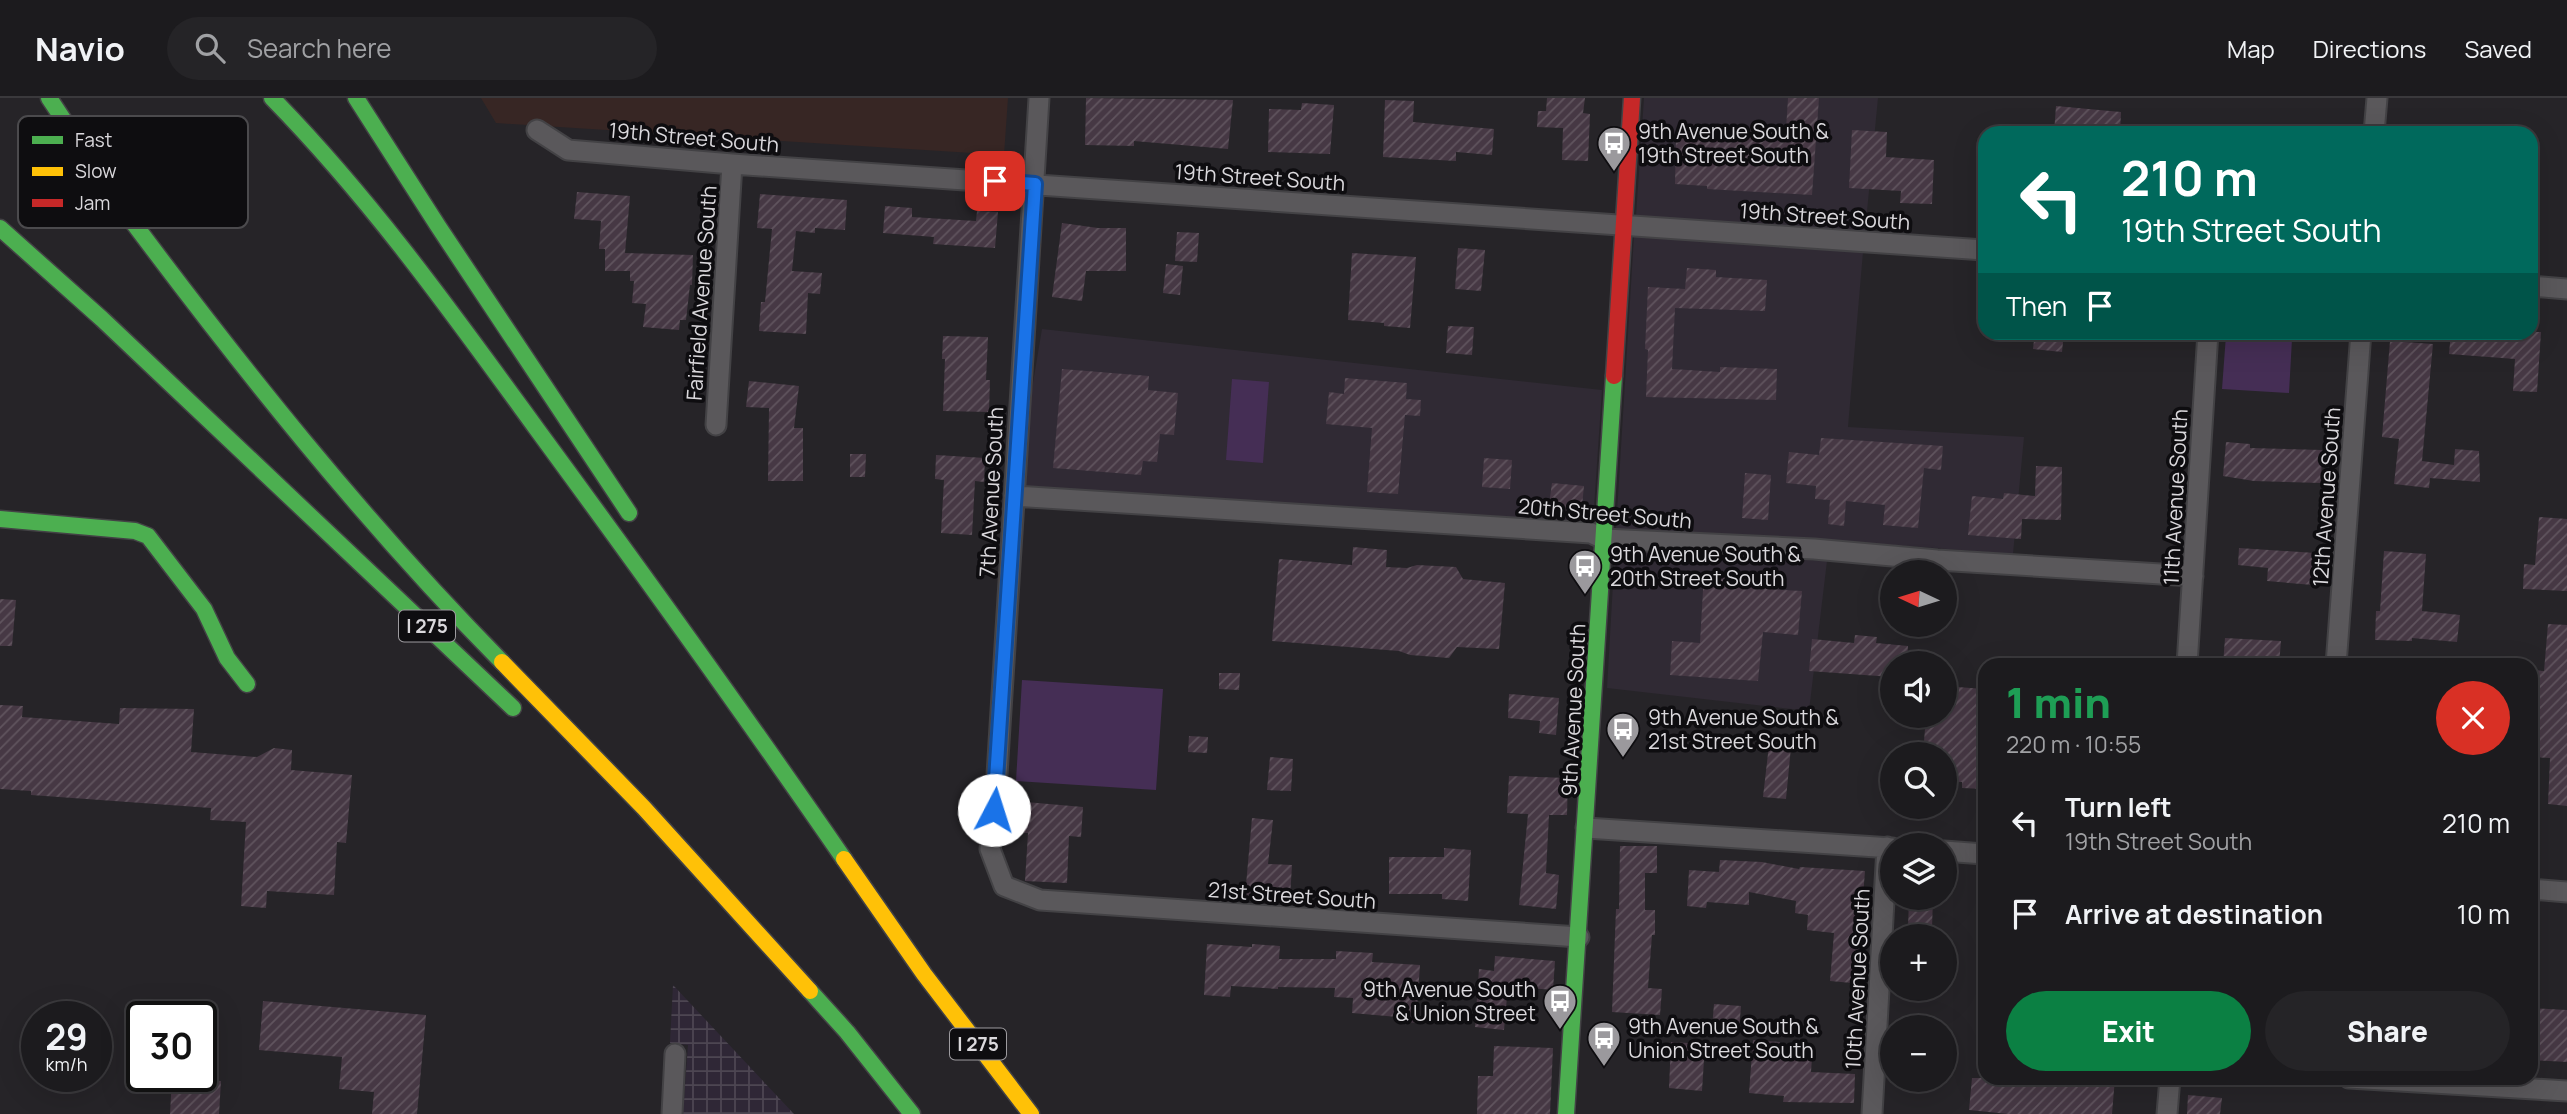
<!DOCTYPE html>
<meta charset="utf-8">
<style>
:root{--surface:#1c1b1e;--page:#252427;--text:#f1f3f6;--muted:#a0a1a4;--line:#3a393c;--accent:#0b8043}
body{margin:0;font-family:Manrope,sans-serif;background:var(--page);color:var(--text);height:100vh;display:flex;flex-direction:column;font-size:26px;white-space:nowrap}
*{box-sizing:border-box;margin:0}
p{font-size:23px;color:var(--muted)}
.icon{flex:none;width:38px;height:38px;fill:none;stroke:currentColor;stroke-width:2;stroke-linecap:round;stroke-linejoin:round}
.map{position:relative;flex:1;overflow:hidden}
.side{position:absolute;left:1978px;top:560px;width:560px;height:427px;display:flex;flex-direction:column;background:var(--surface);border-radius:21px;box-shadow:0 7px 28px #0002,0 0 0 2px var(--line)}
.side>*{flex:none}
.hud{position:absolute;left:1978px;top:28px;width:560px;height:214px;border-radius:21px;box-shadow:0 7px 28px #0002,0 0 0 2px var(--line);background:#00695c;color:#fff;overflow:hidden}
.needle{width:46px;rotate:274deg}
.buttons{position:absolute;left:1880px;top:462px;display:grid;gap:14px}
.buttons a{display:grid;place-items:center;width:77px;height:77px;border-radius:50%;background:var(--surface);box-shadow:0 7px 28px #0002,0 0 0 2px var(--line);font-size:35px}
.speed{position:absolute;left:21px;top:903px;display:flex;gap:14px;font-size:35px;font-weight:700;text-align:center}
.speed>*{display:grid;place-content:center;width:91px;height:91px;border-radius:50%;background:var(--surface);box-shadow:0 7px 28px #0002,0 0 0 2px var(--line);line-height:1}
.speed small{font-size:18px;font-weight:400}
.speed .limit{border:4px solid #111;border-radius:10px;background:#fff;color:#111}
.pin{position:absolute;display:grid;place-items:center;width:60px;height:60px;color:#fff;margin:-30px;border-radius:14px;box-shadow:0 4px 10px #0006}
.me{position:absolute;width:77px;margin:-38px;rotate:5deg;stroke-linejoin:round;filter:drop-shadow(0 0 5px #0008)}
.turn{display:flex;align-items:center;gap:24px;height:147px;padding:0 28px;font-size:32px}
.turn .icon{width:91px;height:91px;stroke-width:2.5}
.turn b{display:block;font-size:49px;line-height:60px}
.then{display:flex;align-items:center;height:66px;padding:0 28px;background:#0003;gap:14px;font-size:26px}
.round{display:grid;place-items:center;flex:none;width:74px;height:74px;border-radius:37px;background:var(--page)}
.overview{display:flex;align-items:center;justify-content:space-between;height:119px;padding:0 28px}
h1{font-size:42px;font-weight:800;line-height:52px;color:#1e9e55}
.cta{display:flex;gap:14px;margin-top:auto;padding:14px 28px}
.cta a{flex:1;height:80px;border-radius:42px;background:var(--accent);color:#fff;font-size:28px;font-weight:800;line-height:80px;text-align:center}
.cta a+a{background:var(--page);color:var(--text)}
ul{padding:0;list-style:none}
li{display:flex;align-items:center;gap:21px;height:91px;padding:0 28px}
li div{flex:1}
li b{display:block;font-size:26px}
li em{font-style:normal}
header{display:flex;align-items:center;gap:42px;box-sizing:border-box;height:98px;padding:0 35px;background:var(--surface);border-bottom:2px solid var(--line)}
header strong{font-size:33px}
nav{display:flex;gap:38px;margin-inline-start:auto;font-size:24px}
.search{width:490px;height:63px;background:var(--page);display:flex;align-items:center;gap:18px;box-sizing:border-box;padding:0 24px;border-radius:38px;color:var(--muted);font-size:26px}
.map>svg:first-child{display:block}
.built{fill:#302a34}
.industrial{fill:url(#industrial-grid)}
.education{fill:#372624}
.green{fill:#452e55}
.building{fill:url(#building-hatch)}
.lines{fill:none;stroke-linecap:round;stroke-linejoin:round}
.street-casing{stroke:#434245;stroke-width:23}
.fast-casing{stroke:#434245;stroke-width:19}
.slow-casing{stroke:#434245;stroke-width:19}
.jam-casing{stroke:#434245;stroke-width:19}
.street{stroke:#5a585b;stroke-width:19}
.fast{stroke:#4caf50;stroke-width:16}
.slow{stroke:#ffc107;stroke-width:16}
.jam{stroke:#c62828;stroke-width:16}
.route-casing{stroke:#114b97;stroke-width:18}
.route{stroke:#1a73e8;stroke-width:12}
.labels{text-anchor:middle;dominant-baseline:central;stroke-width:7;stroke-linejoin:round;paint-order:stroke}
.shield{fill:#0e0d10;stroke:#9d9b9f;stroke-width:2}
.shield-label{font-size:19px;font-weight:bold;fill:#dad8dc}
.poi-label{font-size:21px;fill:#dad8dc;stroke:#0e0d10;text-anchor:start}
.street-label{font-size:21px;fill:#dad8dc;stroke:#0e0d10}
.key{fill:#0e0d10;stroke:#4b4a4d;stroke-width:2}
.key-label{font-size:19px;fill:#dad8dc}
</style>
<header>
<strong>Navio</strong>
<div class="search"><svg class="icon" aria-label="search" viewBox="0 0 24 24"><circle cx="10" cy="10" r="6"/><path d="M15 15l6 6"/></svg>Search here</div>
<nav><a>Map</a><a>Directions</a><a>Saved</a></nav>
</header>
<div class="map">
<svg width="2567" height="1016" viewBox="0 0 2567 1016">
<defs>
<pattern id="industrial-grid" width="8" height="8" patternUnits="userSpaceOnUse" patternTransform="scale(1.75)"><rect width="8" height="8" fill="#2f2736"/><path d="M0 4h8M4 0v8" fill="none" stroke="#4d4652"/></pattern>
<pattern id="building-hatch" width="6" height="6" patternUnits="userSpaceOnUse" patternTransform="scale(1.75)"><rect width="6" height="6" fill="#463844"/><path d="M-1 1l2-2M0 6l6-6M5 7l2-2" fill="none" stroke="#60545e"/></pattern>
</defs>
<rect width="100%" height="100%" fill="#262428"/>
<path class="built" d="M1644 0H1878L1865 134 1636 118Z
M1634 138 1863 154 1848 329 2024 339 2013 456 1815 441 1616 431Z
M1042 231 1602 292 1593 425 1026 389 1031 297Z
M1615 451 1827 463 1809 613 1607 590Z"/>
<path class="industrial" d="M673 887 794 1016H683L688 947 670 945Z"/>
<path class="education" d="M481 0H1008L1004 57 496 25Z"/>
<path class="green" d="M2226 237 2292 241 2289 295 2222 291Z
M1232 281 1269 284 1263 365 1226 362Z
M1022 582 1163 591 1156 692 1016 683Z"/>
<path class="building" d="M1086 0 1233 2 1228 51 1134 43V48L1085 47Z
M1547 0H1585L1583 15 1590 16 1588 63 1562 62 1563 30 1537 29 1538 13H1546Z
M1788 0H1819L1812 97 1707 91V88L1675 86 1676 39 1710 40V28L1786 32Z
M1385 2 1414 3 1413 24 1494 31 1492 57 1456 54V63L1383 59Z
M1302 5 1334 7 1330 56 1268 54 1269 11 1301 12Z
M2056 8 2121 14 2120 35H2054Z
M1852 32 1887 34 1886 59 1934 62 1932 106 1900 105 1901 93 1849 90Z
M577 94 630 98 625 155 693 157 692 187H690L686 222H680L679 232 643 229 646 206 632 205 634 183H630V173H605V151H599L601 123 574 121Z
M760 96 847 102 845 132 815 130V135L796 133 792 173 822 175 820 196 808 195 806 236 759 233 761 204H765L772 131 757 130Z
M885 108 912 110V119L976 123 977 113 998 114 995 150 933 146 934 139 883 135Z
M1062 125 1098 130H1126V173H1086L1082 203 1052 199Z
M1177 134 1199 135 1197 164 1175 163Z
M1458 150 1485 152 1481 193 1455 191Z
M1352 155 1416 159 1410 230 1384 228V225L1348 222Z
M1166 166 1183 168 1180 197 1163 195Z
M1687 170 1716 172V179L1767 182 1765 213 1675 210 1672 271 1720 274V269L1777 271 1776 302 1646 299 1648 252 1645 251 1648 189 1685 191Z
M1448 228 1474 229 1472 257 1446 255Z
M2035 234H2064L2062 254 2033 251Z
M2451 234H2541L2537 294 2513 293 2515 261 2449 256Z
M943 238 988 239 986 282H990L989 314 943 313 945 261H942Z
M2390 243 2433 246 2422 363 2454 367 2455 351 2479 353 2480 384 2430 380 2429 390 2394 386 2399 341 2382 339Z
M1062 271 1149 278 1148 292 1178 295 1174 337 1160 336 1157 364 1143 363 1141 377 1053 370Z
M1345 280 1407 285 1406 301 1421 302 1420 318 1405 317 1398 396 1367 394 1372 330 1326 326 1329 294 1344 296Z
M749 283 799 288 794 330H803V383H768L769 310 746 309Z
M1821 340 1943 348 1941 372 1924 370 1918 430 1883 427 1885 407 1846 403 1844 428 1828 426 1830 402 1815 401 1816 388 1786 385 1789 354 1819 357Z
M2226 344 2250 346V350L2322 352 2321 385 2254 383 2223 378Z
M850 356H866L865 379H850Z
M936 357 985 360 984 384 975 383 972 437 941 435 944 382 935 381Z
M1484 360 1512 362 1510 391 1482 389Z
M2036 368 2062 369 2061 422 2022 421 2021 441 1968 437 1972 398 2003 401 2004 395 2035 398Z
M1745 375 1771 377 1768 422 1742 420Z
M1552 385 1584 388 1581 418 1548 414Z
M2539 419 2567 421V493L2523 491 2524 466 2535 467Z
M1353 449 1387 452 1386 469 1407 470 1417 467 1456 469 1463 481 1505 485 1499 551 1457 549 1449 560 1410 557 1399 553 1272 543 1279 461 1352 467Z
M2239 450 2315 455 2313 487 2267 483 2268 470 2238 467Z
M2384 453 2426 456 2422 513 2460 517 2457 544 2412 540V543L2375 542 2376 513H2380Z
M1704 475 1767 482 1766 491 1802 493 1798 537 1763 534 1758 583 1670 577 1672 543 1700 545Z
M0 501 16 502 12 548H0Z
M2548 526 2567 527V708L2548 706 2550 660 2530 659 2533 572 2544 573Z
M1855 537 1877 539 1876 545 1908 548 1907 565H1892V579L1809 573 1812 541 1854 545Z
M2225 540 2281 543 2279 567H2223Z
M1219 575H1240L1239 592 1219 591Z
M1944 588 1984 591 1983 691 1962 690V684L1944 683V656H1923L1926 618H1944Z
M1509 596 1559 600 1556 637 1539 635 1540 623 1508 620Z
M0 607 23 608 22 619 119 626 120 610 194 611 191 654 257 659 274 650 292 652 291 672 352 677 346 745 337 744 334 797 267 793 266 810 241 808 246 724 210 722 211 710 31 697V693L0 691Z
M1189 638 1208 639 1207 655 1188 654Z
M1769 647 1791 649 1786 701 1763 699Z
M1270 659 1293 661 1291 693 1267 692Z
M1509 678 1568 680 1567 717H1549L1546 775 1559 777 1556 811 1519 807 1528 716 1507 715Z
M1026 704 1083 709 1081 739 1069 738 1067 785 1025 783 1028 735H1024Z
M1252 720 1273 722 1268 766 1292 767 1290 800 1245 798Z
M1620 748H1657V775H1645V812H1655V837H1652L1648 890 1662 891 1660 917 1612 914 1616 811H1619Z
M1444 750 1471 752 1468 803 1442 801V796H1389V759H1444Z
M1720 762 1762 764 1799 771 1800 769 1865 773 1858 862H1865L1863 886 1830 883 1834 835 1807 832 1808 817 1795 815 1796 803 1749 794V807L1707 804 1706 810 1687 808 1689 772 1719 774Z
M1909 800H1933L1932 830H1908Z
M1207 846 1252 849V846L1280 848 1279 861H1336V853L1373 855 1372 864 1420 867 1416 925 1398 923V919L1352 915 1353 900 1334 899 1335 890 1278 889V891L1231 888 1230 899 1204 897Z
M1495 858 1555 863 1553 892 1508 888 1504 932 1475 929 1479 871 1494 873Z
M263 903 426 917 417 1016H372L374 994 339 991 342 959 259 952Z
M1714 906 1741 908 1739 932 1712 930Z
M2530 910 2567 912V964L2530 962Z
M1753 942 1780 944 1779 957 1812 960 1811 974 1855 976 1854 1005 1783 1004 1784 998 1749 995Z
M1671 944 1705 946 1702 993 1669 990Z
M1494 948 1553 950 1550 1016H1477L1478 978H1493Z
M172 980 221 983 219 1016H170Z
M1972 980H2037L2036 984 2082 988V980H2115L2112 1016H2008L1969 1012Z
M2188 997 2222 1000 2220 1016H2187Z"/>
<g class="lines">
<defs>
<path id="street" d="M1039 0 996 693 990 751 1004 788 1040 802 1579 839
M537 32 568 52 732 66 1984 152
M2374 35 2377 0
M2530 188 2567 191
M716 327 732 66
M1014 398 1591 435 1604 441 1814 451 1937 462 2193 478
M2187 567 2208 234
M2336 567 2361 234
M1586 730 1892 750
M1944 753 1984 756
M2530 791 2567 794
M2349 980 2567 993
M672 1016 675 956
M1872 1016 1887 749
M2167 1016 2170 980"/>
<path id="fast" d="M49 0C74 37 97 75 123 111 240 268 364 424 502 564
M272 0C371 101 453 216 536 330 641 473 744 616 844 761
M356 0 438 128 629 415
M0 130 102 221 513 610
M0 421 135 433 148 438 204 511 227 560 247 586
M810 893 847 934 912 1016
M1566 1016 1614 278"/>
<path id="slow" d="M502 564 644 710 810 893
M844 761 924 876 1031 1016"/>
<path id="jam" d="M1614 278 1632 0"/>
</defs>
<use href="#street" class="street-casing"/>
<use href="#fast" class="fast-casing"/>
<use href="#slow" class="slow-casing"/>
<use href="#jam" class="jam-casing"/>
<use href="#street" class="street"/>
<use href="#fast" class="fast"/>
<use href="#slow" class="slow"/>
<use href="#jam" class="jam"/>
</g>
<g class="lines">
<defs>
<path id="route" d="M994 712 1035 86 995 83"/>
</defs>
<use href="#route" class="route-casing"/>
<use href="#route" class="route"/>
</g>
<defs>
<symbol id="bus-pin" viewBox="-11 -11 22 30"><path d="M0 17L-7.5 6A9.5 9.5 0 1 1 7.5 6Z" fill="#9b999d" stroke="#0e0d10"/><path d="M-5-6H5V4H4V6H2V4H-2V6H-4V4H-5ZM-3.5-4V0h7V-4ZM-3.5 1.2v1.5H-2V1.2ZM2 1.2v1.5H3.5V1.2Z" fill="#fff"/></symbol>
</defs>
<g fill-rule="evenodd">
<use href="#bus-pin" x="1595" y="26" width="38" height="52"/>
<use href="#bus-pin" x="1566" y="449" width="38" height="52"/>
<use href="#bus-pin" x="1604" y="612" width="38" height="52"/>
<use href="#bus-pin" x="1541" y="884" width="38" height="52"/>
<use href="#bus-pin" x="1585" y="921" width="38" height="52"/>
</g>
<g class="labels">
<g class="shield">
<rect x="399" y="512.5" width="56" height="31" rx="5"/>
<rect x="950" y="930.5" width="56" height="31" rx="5"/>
</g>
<g class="shield-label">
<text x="427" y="528">I 275</text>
<text x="978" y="946">I 275</text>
</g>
<g class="poi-label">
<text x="1638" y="33">9th Avenue South &amp;<tspan x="1638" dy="24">19th Street South</tspan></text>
<text x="1610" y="456">9th Avenue South &amp;<tspan x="1610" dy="24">20th Street South</tspan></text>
<text x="1648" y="619">9th Avenue South &amp;<tspan x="1648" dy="24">21st Street South</tspan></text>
<text x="1536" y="891" text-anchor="end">9th Avenue South<tspan x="1536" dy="24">&amp; Union Street</tspan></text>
<text x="1628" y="928">9th Avenue South &amp;<tspan x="1628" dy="24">Union Street South</tspan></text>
</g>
<g class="street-label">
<text transform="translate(694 39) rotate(5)">19th Street South</text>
<text transform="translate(1260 79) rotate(4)">19th Street South</text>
<text transform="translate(1825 118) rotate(4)">19th Street South</text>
<text transform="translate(701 195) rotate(-86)">Fairfield Avenue South</text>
<text transform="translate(991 394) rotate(-87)">7th Avenue South</text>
<text transform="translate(2175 399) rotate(-87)">11th Avenue South</text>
<text transform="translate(2326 399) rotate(-86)">12th Avenue South</text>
<text transform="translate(1605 415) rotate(5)">20th Street South</text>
<text transform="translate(1573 612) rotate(-87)">9th Avenue South</text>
<text transform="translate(1292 797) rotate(4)">21st Street South</text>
<text transform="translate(1857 881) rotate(-87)">10th Avenue South</text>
</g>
</g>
<rect x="18" y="18" width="230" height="112" rx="10" class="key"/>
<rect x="32" y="38" width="31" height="8" fill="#4caf50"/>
<rect x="32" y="69" width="31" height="9" fill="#ffc107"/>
<rect x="32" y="101" width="31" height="8" fill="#c62828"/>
<g class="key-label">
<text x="75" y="49">Fast</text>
<text x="75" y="80">Slow</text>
<text x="75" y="112">Jam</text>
</g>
</svg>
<div class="buttons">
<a><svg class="needle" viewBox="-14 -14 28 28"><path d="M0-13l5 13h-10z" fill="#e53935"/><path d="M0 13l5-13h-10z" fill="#a0a1a4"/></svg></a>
<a><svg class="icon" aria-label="sound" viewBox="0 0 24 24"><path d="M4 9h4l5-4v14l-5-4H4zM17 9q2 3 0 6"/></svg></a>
<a><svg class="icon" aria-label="search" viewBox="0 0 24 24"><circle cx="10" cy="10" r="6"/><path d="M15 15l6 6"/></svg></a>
<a><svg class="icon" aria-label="layers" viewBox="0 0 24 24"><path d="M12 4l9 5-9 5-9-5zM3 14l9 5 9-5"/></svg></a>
<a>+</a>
<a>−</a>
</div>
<div class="speed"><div>29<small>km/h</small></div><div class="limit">30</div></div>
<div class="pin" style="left:995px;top:83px;background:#d93025"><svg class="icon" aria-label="arrive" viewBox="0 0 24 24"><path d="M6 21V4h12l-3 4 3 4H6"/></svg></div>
<svg class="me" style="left:994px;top:712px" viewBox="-20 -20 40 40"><circle r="19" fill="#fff"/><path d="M0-13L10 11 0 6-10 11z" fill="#1a73e8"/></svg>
<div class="hud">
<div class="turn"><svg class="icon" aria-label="left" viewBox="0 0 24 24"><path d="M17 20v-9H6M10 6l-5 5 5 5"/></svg><div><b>210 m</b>19th Street South</div></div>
<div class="then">Then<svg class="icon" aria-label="arrive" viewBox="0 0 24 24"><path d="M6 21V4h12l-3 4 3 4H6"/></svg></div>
</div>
<section class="side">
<div class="overview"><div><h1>1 min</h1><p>220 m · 10:55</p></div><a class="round" style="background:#d93025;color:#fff"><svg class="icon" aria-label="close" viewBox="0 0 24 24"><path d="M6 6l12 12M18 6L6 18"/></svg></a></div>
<ul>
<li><svg class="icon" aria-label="left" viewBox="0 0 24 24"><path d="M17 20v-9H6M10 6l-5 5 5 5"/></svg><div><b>Turn left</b><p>19th Street South</p></div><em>210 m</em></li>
<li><svg class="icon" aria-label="arrive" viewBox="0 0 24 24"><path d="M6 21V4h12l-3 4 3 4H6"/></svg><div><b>Arrive at destination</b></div><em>10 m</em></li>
</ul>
<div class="cta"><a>Exit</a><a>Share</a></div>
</section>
</div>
